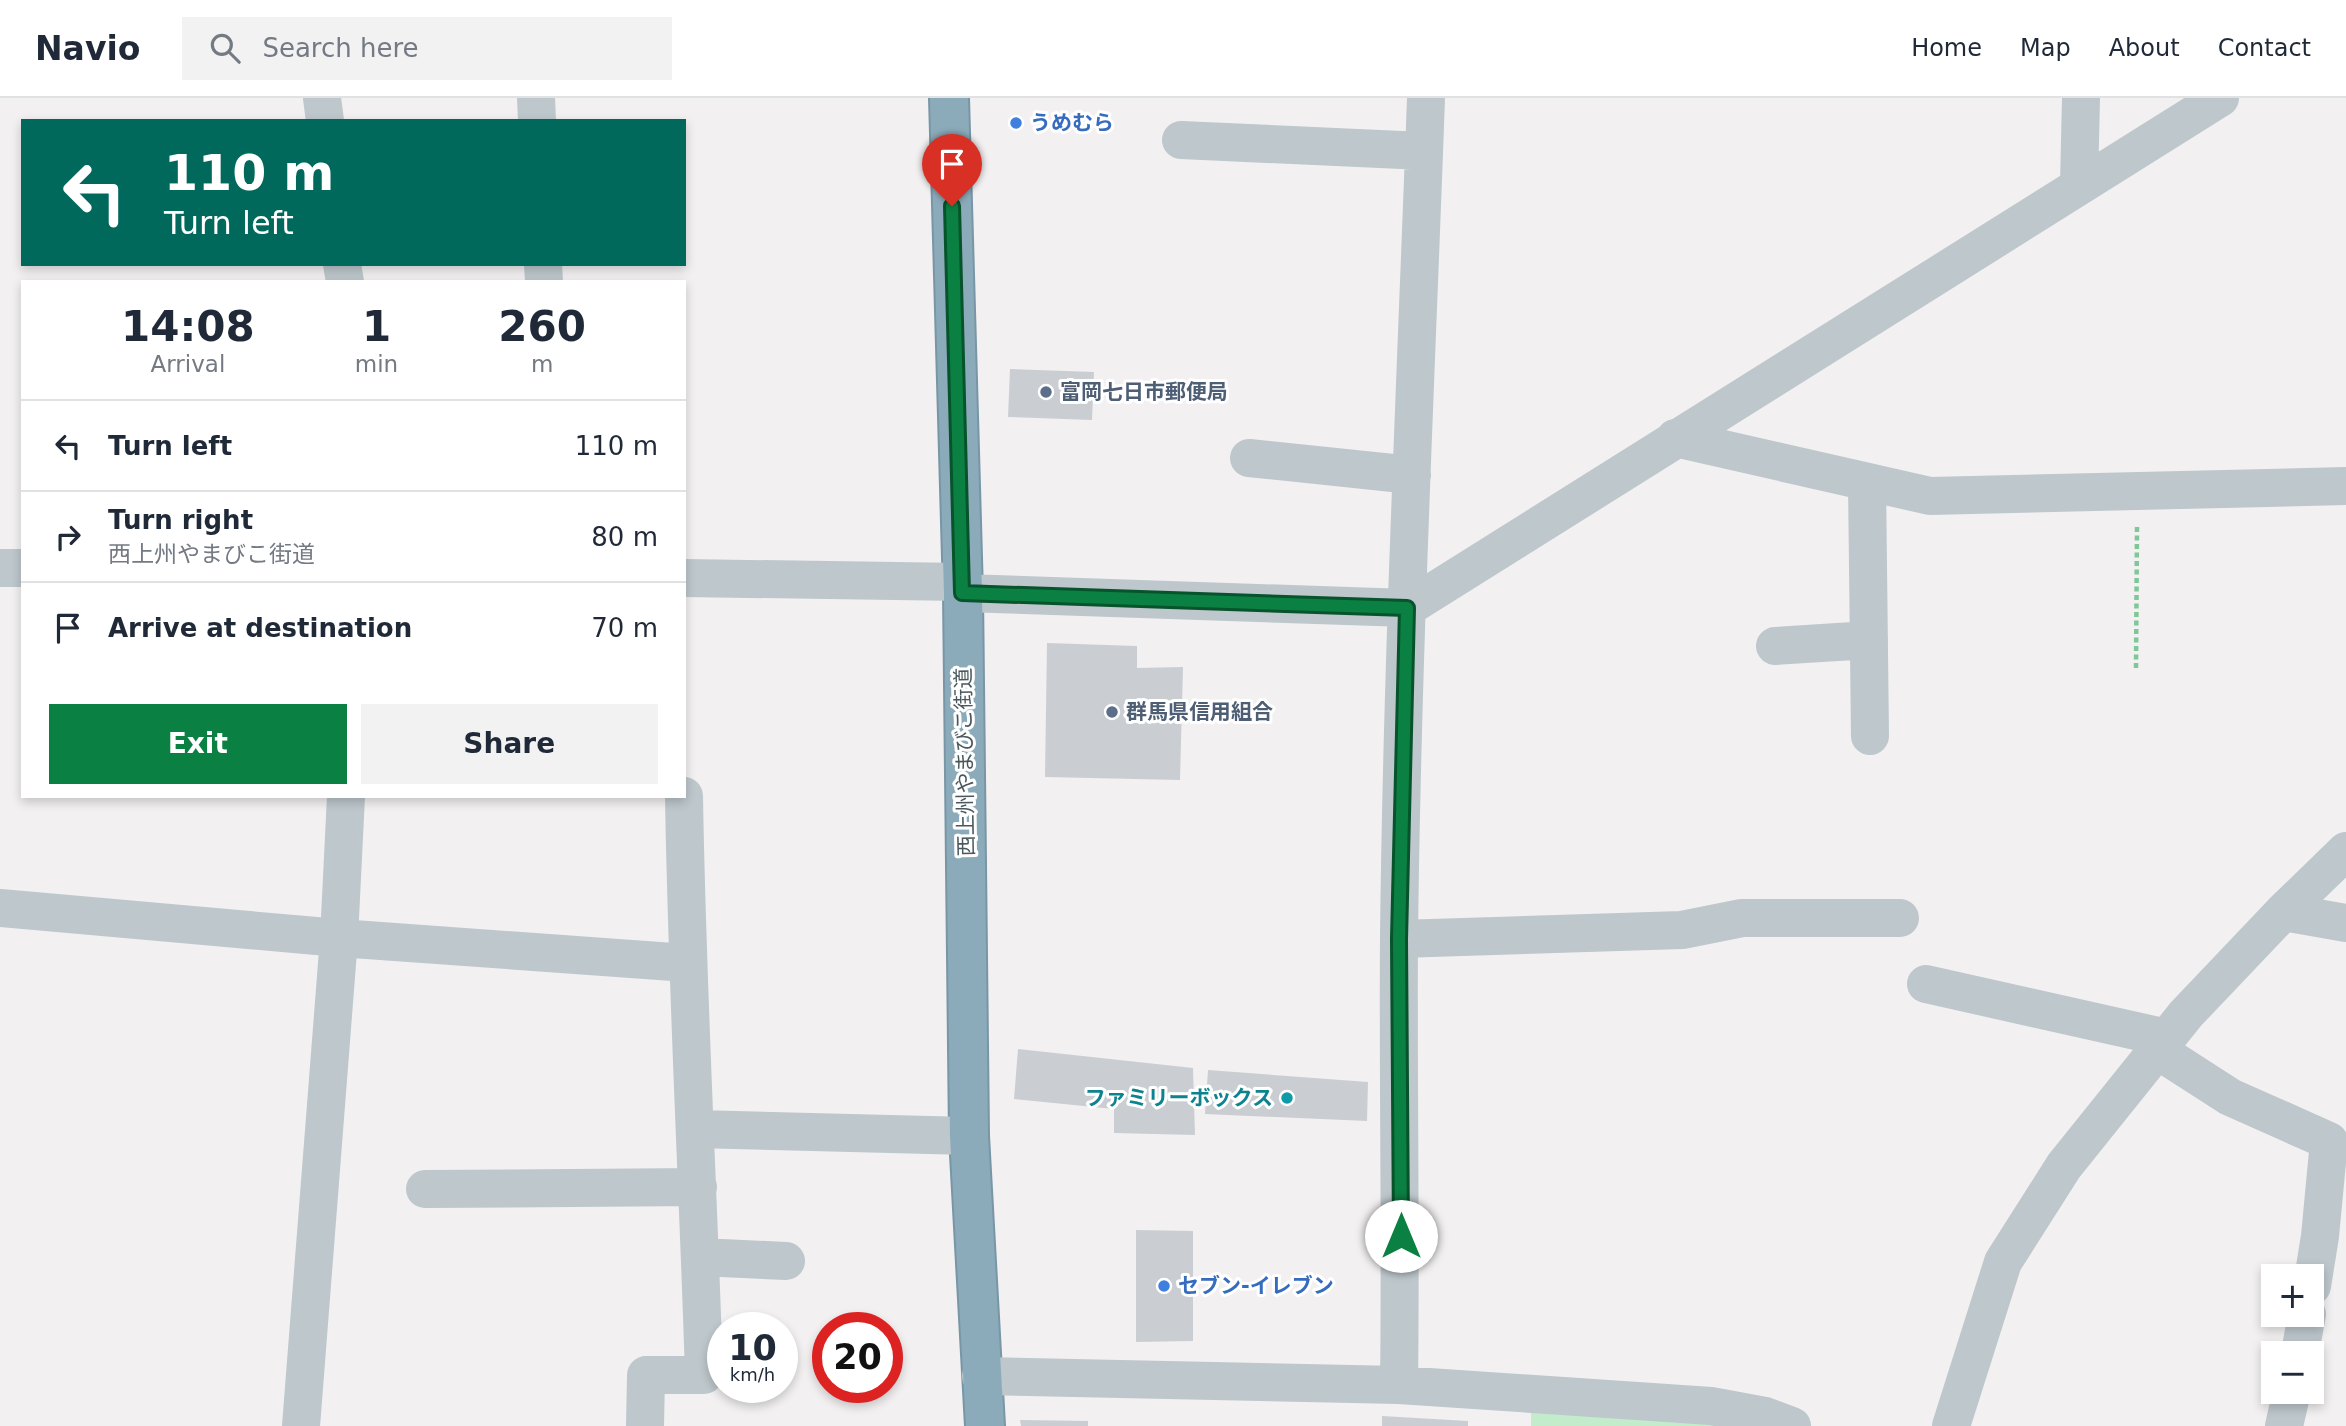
<!DOCTYPE html>
<meta charset="utf-8">
<style>
:root{--surface:#fff;--page:#f2f2f3;--text:#1f2937;--muted:#747a83;--line:#e0e1e3;--accent:#0b8043}
body{margin:0;font-family:"DejaVu Sans","Noto Sans JP",sans-serif;background:var(--page);color:var(--text);height:100vh;display:flex;flex-direction:column;font-size:26px;white-space:nowrap}
*{box-sizing:border-box;margin:0}
p{font-size:23px;color:var(--muted)}
.icon{flex:none;width:38px;height:38px;fill:none;stroke:currentColor;stroke-width:2;stroke-linecap:round;stroke-linejoin:round}
.map{position:relative;flex:1;overflow:hidden}
.sheet{position:absolute;left:21px;top:182px;width:665px;height:518px;display:flex;flex-direction:column;background:var(--surface);border-radius:0px;box-shadow:0 4px 10px #0003}
.sheet>*{flex:none}
.guide{position:absolute;left:21px;top:21px;width:665px;height:147px;border-radius:0px;box-shadow:0 4px 10px #0003;background:#00695c;color:#fff;overflow:hidden}
.buttons{position:absolute;left:2261px;top:1166px;display:grid;gap:14px}
.buttons a{display:grid;place-items:center;width:63px;height:63px;border-radius:0px;background:var(--surface);box-shadow:0 4px 10px #0003;font-size:35px}
.speed{position:absolute;left:707px;top:1214px;display:flex;gap:14px;font-size:35px;font-weight:700;text-align:center}
.speed>*{display:grid;place-content:center;width:91px;height:91px;border-radius:50%;background:var(--surface);box-shadow:0 4px 10px #0003;line-height:1}
.speed small{font-size:18px;font-weight:400}
.speed .limit{border:10px solid #d22;background:#fff;color:#111}
.pin{position:absolute;display:grid;place-items:center;width:60px;height:60px;color:#fff;margin:-72px -30px;border-radius:50% 50% 50% 0;rotate:-45deg;box-shadow:0 0 7px #0007}
.pin .icon{rotate:45deg}
.me{position:absolute;width:77px;margin:-38px;rotate:0deg;stroke-linejoin:round;filter:drop-shadow(0 0 5px #0008)}
.turn{display:flex;align-items:center;gap:24px;height:147px;padding:0 28px;font-size:32px}
.turn .icon{width:91px;height:91px;stroke-width:2.5}
.turn b{display:block;font-size:49px;line-height:60px}
.eta{display:flex;justify-content:space-evenly;align-items:center;height:119px;text-align:center}
.eta b{font-size:42px;font-weight:700;line-height:49px}
.action{display:flex;gap:14px;margin-top:auto;padding:14px 28px}
.action a{flex:1;height:80px;border-radius:0px;background:var(--accent);color:#fff;font-size:28px;font-weight:700;line-height:80px;text-align:center}
.action a+a{background:var(--page);color:var(--text)}
ul{padding:0;list-style:none}
li{display:flex;align-items:center;gap:21px;height:91px;padding:0 28px;border-top:2px solid var(--line)}
li div{flex:1}
li b{display:block;font-size:26px}
li em{font-style:normal}
header{display:flex;align-items:center;gap:42px;box-sizing:border-box;height:98px;padding:0 35px;background:var(--surface);border-bottom:2px solid var(--line)}
header strong{font-size:33px}
nav{display:flex;gap:38px;margin-inline-start:auto;font-size:24px}
.search{width:490px;height:63px;background:var(--page);display:flex;align-items:center;gap:18px;box-sizing:border-box;padding:0 24px;border-radius:0px;color:var(--muted);font-size:26px}
.map>svg:first-child{display:block}
.green{fill:#c3eccb}
.building{fill:#caced2}
.lines{fill:none;stroke-linecap:round;stroke-linejoin:round}
.highway-casing{stroke:#7896a6;stroke-width:42}
.path{stroke:#7ec796;stroke-width:4.5;stroke-dasharray:5 3.5;stroke-linecap:butt}
.minor{stroke:#bdc7cc;stroke-width:38}
.highway{stroke:#8cabba;stroke-width:38}
.route-casing{stroke:#07532c;stroke-width:18}
.route{stroke:#0b8043;stroke-width:12}
.shop-dot{fill:#3f7fe0;stroke:#fff;stroke-width:2.5}
.service-dot{fill:#5c6f8a;stroke:#fff;stroke-width:2.5}
.culture-dot{fill:#0f9aa8;stroke:#fff;stroke-width:2.5}
.labels{text-anchor:middle;dominant-baseline:central;stroke-width:6;stroke-linejoin:round;paint-order:stroke}
.shop-label{font-size:21px;font-weight:bold;fill:#366cbe;stroke:#fff;text-anchor:start}
.service-label{font-size:21px;font-weight:bold;fill:#4e5e75;stroke:#fff;text-anchor:start}
.street-label{font-size:21px;fill:#4a575c;stroke:#fff}
.culture-label{font-size:21px;font-weight:bold;fill:#0d838f;stroke:#fff;text-anchor:end}
</style>
<header>
<strong>Navio</strong>
<div class="search"><svg class="icon" aria-label="search" viewBox="0 0 24 24"><circle cx="10" cy="10" r="6"/><path d="M15 15l6 6"/></svg>Search here</div>
<nav><a>Home</a><a>Map</a><a>About</a><a>Contact</a></nav>
</header>
<div class="map">
<svg width="2346" height="1328" viewBox="0 0 2346 1328">
<rect width="100%" height="100%" fill="#f2f0f1"/>
<path class="green" d="M1531 1312 1742 1328H1531Z"/>
<path class="building" d="M1010 271 1094 274 1092 322 1008 319Z
M1047 545 1137 548V570L1183 569 1180 682 1045 679Z
M1018 951 1193 970 1195 1037 1114 1035V1011L1014 1001Z
M1208 972 1368 984 1367 1023 1205 1016Z
M1136 1132 1193 1133V1243L1136 1244Z
M1382 1318 1468 1323V1328H1382Z
M1020 1322 1088 1323V1328H1021Z"/>
<g class="lines">
<defs>
<path id="highway" d="M949 0 963 495 969 1038 985 1328"/>
</defs>
<use href="#highway" class="highway-casing"/>
<path class="path" d="M2136 570 2137 429"/>
<path class="minor" d="M322 0 325 23
M536 0 537 23
M1181 42 1424 53
M2079 87 2081 0
M342 166 345 184
M543 166 544 184
M1675 340 1930 398 2346 388
M1249 360 1412 377
M1867 384 1870 638
M0 470H23
M684 480 962 484
M963 495 1407 510 2220 0
M1775 548 1869 542
M0 810 339 840 687 865
M2283 814 2346 825
M1399 841 1682 832 1742 820H1900
M1926 886 2167 940
M2157 952 2230 999 2329 1043 2320 1138 2312 1188
M696 1031 969 1038
M425 1091 698 1089
M700 1159 786 1163
M2300 1255 2307 1216
M981 1278 1399 1287 1711 1308 1765 1318 1792 1328
M1399 1287C1401 1138 1398 989 1399 840 1402 560 1416 280 1426 0
M301 1328 339 840 346 698
M645 1328 646 1277H704C698 1084 687 891 684 698
M1951 1328 2003 1164 2064 1068 2186 916 2283 814 2346 753
M2284 1328 2292 1293"/>
<use href="#highway" class="highway"/>
</g>
<g class="lines">
<defs>
<path id="route" d="M952 108 962 495 1407 510 1399 841 1401 1138"/>
</defs>
<use href="#route" class="route-casing"/>
<use href="#route" class="route"/>
</g>
<g class="shop-dot">
<circle cx="1016" cy="25" r="7"/>
<circle cx="1164" cy="1188" r="7"/>
</g>
<g class="service-dot">
<circle cx="1046" cy="294" r="7"/>
<circle cx="1112" cy="614" r="7"/>
</g>
<circle class="culture-dot" cx="1287" cy="1000" r="7"/>
<g class="labels">
<g class="shop-label">
<text x="1030" y="25">うめむら</text>
<text x="1178" y="1188">セブン-イレブン</text>
</g>
<g class="service-label">
<text x="1060" y="294">富岡七日市郵便局</text>
<text x="1126" y="614">群馬県信用組合</text>
</g>
<g class="street-label">
<text transform="translate(965 664) rotate(-91)">西上州やまびこ街道</text>
</g>
<g class="culture-label">
<text x="1273" y="1000">ファミリーボックス</text>
</g>
</g>
</svg>
<div class="buttons">
<a>+</a>
<a>−</a>
</div>
<div class="speed"><div>10<small>km/h</small></div><div class="limit">20</div></div>
<div class="pin" style="left:952px;top:108px;background:#d93025"><svg class="icon" aria-label="arrive" viewBox="0 0 24 24"><path d="M6 21V4h12l-3 4 3 4H6"/></svg></div>
<svg class="me" style="left:1401px;top:1138px" viewBox="-20 -20 40 40"><circle r="19" fill="#fff"/><path d="M0-13L10 11 0 6-10 11z" fill="#0b8043"/></svg>
<div class="guide">
<div class="turn"><svg class="icon" aria-label="left" viewBox="0 0 24 24"><path d="M17 20v-9H6M10 6l-5 5 5 5"/></svg><div><b>110 m</b>Turn left</div></div>
</div>
<section class="sheet">
<div class="eta">
<div><b>14:08</b><p>Arrival</p></div>
<div><b>1</b><p>min</p></div>
<div><b>260</b><p>m</p></div>
</div>
<ul>
<li><svg class="icon" aria-label="left" viewBox="0 0 24 24"><path d="M17 20v-9H6M10 6l-5 5 5 5"/></svg><div><b>Turn left</b></div><em>110 m</em></li>
<li><svg class="icon" aria-label="right" viewBox="0 0 24 24"><path d="M7 20v-9h11M14 6l5 5-5 5"/></svg><div><b>Turn right</b><p>西上州やまびこ街道</p></div><em>80 m</em></li>
<li><svg class="icon" aria-label="arrive" viewBox="0 0 24 24"><path d="M6 21V4h12l-3 4 3 4H6"/></svg><div><b>Arrive at destination</b></div><em>70 m</em></li>
</ul>
<div class="action"><a>Exit</a><a>Share</a></div>
</section>
</div>
